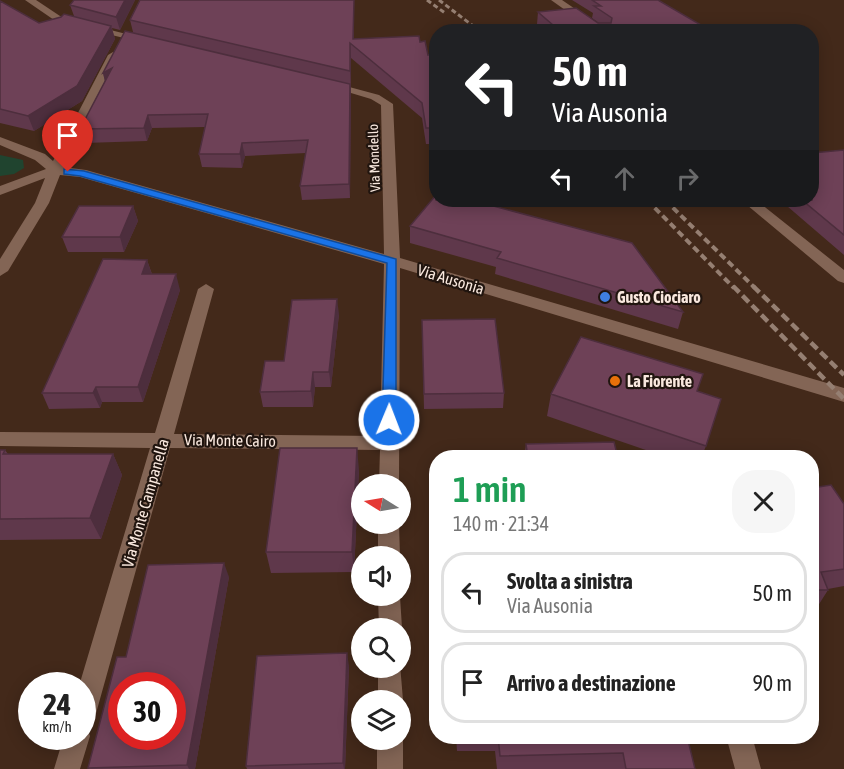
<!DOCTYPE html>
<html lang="it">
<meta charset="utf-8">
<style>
:root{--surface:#fff;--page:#f6f6f6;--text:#222;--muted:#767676;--line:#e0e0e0}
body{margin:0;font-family:"Asap Condensed",sans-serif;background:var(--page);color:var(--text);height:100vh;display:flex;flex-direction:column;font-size:22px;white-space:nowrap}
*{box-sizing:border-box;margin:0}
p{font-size:20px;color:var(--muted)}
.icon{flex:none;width:33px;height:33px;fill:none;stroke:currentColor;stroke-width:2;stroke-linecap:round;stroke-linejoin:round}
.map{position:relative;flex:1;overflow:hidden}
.sheet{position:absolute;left:429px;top:450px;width:390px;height:294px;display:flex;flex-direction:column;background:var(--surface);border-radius:24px;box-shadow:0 3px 15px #0003}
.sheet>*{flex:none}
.banner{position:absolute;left:429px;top:24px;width:390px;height:183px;border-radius:24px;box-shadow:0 3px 15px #0003;background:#202124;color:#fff;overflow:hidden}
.needle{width:39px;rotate:281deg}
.controls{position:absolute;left:351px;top:474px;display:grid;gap:12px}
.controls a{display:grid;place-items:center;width:60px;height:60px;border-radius:50%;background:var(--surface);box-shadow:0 3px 15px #0003;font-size:30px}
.speed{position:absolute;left:18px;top:672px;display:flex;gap:12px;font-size:30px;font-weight:700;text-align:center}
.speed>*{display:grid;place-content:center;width:78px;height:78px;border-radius:50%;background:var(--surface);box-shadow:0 3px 15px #0003;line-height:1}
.speed small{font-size:15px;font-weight:400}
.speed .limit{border:9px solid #d22;background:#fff;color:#111}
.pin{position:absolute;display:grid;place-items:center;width:51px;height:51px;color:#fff;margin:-62px -26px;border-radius:50% 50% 50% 0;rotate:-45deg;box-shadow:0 0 6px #0007}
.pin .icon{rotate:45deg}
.me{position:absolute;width:66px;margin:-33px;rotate:1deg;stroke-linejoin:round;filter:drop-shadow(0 0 4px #0008)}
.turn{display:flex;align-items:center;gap:21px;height:126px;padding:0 24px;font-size:27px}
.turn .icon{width:78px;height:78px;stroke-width:2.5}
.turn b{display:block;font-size:42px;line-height:51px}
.lanes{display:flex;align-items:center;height:57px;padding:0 24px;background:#0003;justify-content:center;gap:30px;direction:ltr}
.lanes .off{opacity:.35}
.round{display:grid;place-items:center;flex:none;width:63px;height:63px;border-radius:24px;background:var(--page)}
.overview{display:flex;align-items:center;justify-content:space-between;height:102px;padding:0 24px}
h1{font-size:36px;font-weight:600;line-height:45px;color:#1e9e55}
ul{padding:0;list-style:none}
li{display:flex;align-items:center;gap:18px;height:81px;margin:0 12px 9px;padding:0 12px;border:3px solid var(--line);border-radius:24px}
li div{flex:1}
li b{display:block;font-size:22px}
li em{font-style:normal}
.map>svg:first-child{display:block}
.green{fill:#20442f}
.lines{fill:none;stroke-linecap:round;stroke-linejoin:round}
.minor{fill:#836555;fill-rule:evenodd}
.rail-far2{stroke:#957f72;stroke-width:3;stroke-dasharray:5 3;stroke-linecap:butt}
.rail-far1{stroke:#957f72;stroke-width:4;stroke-dasharray:7 4;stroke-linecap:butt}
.rail{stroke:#957f72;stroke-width:4.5;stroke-dasharray:9 4.5;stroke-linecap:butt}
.wall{fill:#5f384b}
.shaded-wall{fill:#4d2e3d}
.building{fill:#6e4157;stroke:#4d2e3d;stroke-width:1.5;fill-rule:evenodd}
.route{fill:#1a73e8;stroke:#114b97;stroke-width:1.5}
.shop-dot{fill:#3f7fe0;stroke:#21150f;stroke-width:2}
.food-dot{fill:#e8710a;stroke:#21150f;stroke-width:2}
.labels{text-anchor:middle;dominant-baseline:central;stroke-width:4.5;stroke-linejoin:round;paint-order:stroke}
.far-street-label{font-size:14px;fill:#f9e8de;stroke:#21150f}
.street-label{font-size:16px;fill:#f9e8de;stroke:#21150f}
.poi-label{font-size:16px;font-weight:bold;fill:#f9e8de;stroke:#21150f;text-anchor:start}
</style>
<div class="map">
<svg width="844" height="769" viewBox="0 0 844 769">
<rect width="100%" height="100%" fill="#43291a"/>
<path class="green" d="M0 155 23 160 24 168 14 174 0 176Z"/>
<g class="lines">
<path class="minor" d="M25 0H36L63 18 150 40 145 43 57 22Z
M551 0H562L609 32H596Z
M113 52 118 55 63 167 86 170 384 254 381 105 371 99 321 84 327 81 379 95 393 104 400 258 844 388V402L400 268 399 484H379L380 450 170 448 95 717 91 726 87 728 90 736 80 769H54L64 736H82V686H79L150 448 0 446V432L155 433 198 289 206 284 214 289 174 434 380 436 384 264 80 177 60 175 49 203 8 271 0 276V259L35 203 45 178 0 195V186L46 169 35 160 0 145V137L45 154 53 161 108 55Z
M741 200H756L844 270V283L838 281Z
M378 524H399L400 556H378Z
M378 596H400L402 628 400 631V628H379Z
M400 664 403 700 400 705V700H378V668H400Z
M400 734 403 740V769H377V740H400Z
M726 736H752L761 769H735Z"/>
<path class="rail-far2" d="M427 0 445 13
M439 0 481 32"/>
<path class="rail-far1" d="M647 200 734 288
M665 200 755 288"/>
<path class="rail" d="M733 286 844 399
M753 286 844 375"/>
</g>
<path class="wall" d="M135 0 120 30 112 28 115 39 82 101 34 131 0 123V1L39 23 74 16 70 5Z
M354 0V39L420 42 428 55 436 53V144H426L422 118 351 58 350 198 302 200 300 186 306 153 245 156 242 168 202 167 199 154 205 127 152 128 147 141 84 143 80 129 105 81 103 73 133 32 130 20Z
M572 0H658L713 32H546L537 24 538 12 599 23 592 18 593 13Z
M844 150V255L780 200H812Z
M436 200H497L487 204 683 312 678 329 495 274 496 267 410 243V226Z
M133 206 138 221 124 252H68L62 237Z
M147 260 152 274 180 290 143 402H102L100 408 49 409 42 393Z
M339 314 331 387H315L313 407H263L260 392 284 361Z
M422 320 504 393 503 408 424 409Z
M697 391 706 446 701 458H669L547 416 551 394Z
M526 444 618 458H524Z
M0 450H5L8 454H113L122 475 101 539 0 540Z
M359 470 354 572 271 573 266 552Z
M812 488 844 504V586L828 589V590L816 609H812Z
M229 577 195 769H89L88 768 126 657Z
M349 666 345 769H247L246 766Z
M456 736H687L695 769H497L495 751H457Z"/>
<path class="shaded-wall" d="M125 0H135L120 30 116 17Z
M354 0V46L353 45Z
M111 26 115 39 82 101 34 131 28 116Z
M350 43 351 58V86L350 71Z
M112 68 106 86 103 73Z
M350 84 351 97 350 198 349 184Z
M148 115 152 128 147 141 144 128Z
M242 143 245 156 242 168 240 154Z
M464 200H497L463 214Z
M133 206 138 221 124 252 120 237Z
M147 260 152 275 142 274Z
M176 274 180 290 143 402 138 387Z
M337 299 339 314 331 387 329 372Z
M313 372 315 387 313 407 311 391Z
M96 387 102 402 100 408 93 393Z
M357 448 359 470 354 572 352 552Z
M113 454 122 475 101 539 90 518Z
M224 563 229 577 195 769H189L187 765Z
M347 653 349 666 345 769H344L343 763Z"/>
<path class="building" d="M74 0H125L116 17 70 5Z
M140 0H354L353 39 419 36 420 42 425 41 428 55 436 53V128H426L422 103 350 43V71L130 20Z
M592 0H658L713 32H561L538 12 576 8 598 23H611L612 18 594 6H601Z
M0 1 39 23 61 17 64 14 111 26 77 86 28 116 0 109Z
M125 31 350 84 349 184 300 186 308 140 242 143 240 154H199L208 114 148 115 144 128 80 129 112 68 103 73Z
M844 150V235L802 200H812V153Z
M436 195V200H471L632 243 683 312 497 258 501 252 410 226Z
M79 206H133L120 237H62Z
M103 259 147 260 142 274H176L138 387H96L93 393H42Z
M337 299 329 372H313L311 391 260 392 265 361H284L292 300Z
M495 319 504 393 424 394 422 320Z
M581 337 703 374 697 391 721 399 706 446 551 394Z
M614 442 618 458H528L526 444Z
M280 448H357L352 552H266Z
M0 450H5L3 454H113L90 518 0 519Z
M831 485 844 504V569L821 572 828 590H812V488Z
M224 563 187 765 88 768 117 657H126L148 565ZM122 686H172V736H122Z
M347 653 343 763 246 766 257 656Z
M498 736H687L695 769H626L623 753 500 756Z"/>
<path class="route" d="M64 169 84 171 396 259V420L394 424 389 425 382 420 387 263 80 176 64 174Z"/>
<circle class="shop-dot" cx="605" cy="297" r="6"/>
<circle class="food-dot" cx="615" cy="381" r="6"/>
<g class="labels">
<g class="far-street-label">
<text transform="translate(374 158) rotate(-92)">Via Mondello</text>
</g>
<g class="street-label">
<text transform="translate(451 279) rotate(17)">Via Ausonia</text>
<text transform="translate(230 440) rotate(1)">Via Monte Cairo</text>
<text transform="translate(145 503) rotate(-74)">Via Monte Campanella</text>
</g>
<g class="poi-label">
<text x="617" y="297">Gusto Ciociaro</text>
<text x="627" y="381">La Fiorente</text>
</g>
</g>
</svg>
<div class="controls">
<a><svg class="needle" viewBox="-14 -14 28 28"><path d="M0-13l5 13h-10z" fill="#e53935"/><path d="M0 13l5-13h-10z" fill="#767676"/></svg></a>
<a><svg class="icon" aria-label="sound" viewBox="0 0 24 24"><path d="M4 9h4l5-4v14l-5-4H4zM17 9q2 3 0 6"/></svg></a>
<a><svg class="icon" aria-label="search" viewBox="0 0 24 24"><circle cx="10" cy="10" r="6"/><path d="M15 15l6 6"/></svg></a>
<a><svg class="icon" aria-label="layers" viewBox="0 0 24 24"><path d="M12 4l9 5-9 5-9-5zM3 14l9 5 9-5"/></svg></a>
</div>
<div class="speed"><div>24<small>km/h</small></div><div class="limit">30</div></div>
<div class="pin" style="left:68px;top:172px;background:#d93025"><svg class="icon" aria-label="arrive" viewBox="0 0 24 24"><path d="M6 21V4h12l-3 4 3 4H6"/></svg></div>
<svg class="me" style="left:389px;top:420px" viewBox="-20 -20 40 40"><circle r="17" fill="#1a73e8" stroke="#fff" stroke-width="3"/><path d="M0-11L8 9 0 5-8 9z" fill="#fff"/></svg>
<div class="banner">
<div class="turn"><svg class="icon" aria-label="left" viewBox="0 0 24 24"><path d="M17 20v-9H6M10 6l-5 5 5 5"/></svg><div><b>50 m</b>Via Ausonia</div></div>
<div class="lanes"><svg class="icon" aria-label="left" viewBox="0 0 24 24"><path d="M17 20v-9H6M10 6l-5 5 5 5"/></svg><svg class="icon off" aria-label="ahead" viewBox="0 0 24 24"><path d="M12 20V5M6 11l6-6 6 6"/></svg><svg class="icon off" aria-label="right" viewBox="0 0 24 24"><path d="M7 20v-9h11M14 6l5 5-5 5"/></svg></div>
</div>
<section class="sheet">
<div class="overview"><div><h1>1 min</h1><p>140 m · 21:34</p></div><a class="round"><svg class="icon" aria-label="close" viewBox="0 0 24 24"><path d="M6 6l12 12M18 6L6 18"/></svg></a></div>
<ul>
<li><svg class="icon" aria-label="left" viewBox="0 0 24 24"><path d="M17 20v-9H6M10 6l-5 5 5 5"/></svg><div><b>Svolta a sinistra</b><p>Via Ausonia</p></div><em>50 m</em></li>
<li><svg class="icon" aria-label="arrive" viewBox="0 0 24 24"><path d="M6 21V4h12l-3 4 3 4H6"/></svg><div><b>Arrivo a destinazione</b></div><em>90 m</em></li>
</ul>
</section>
</div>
